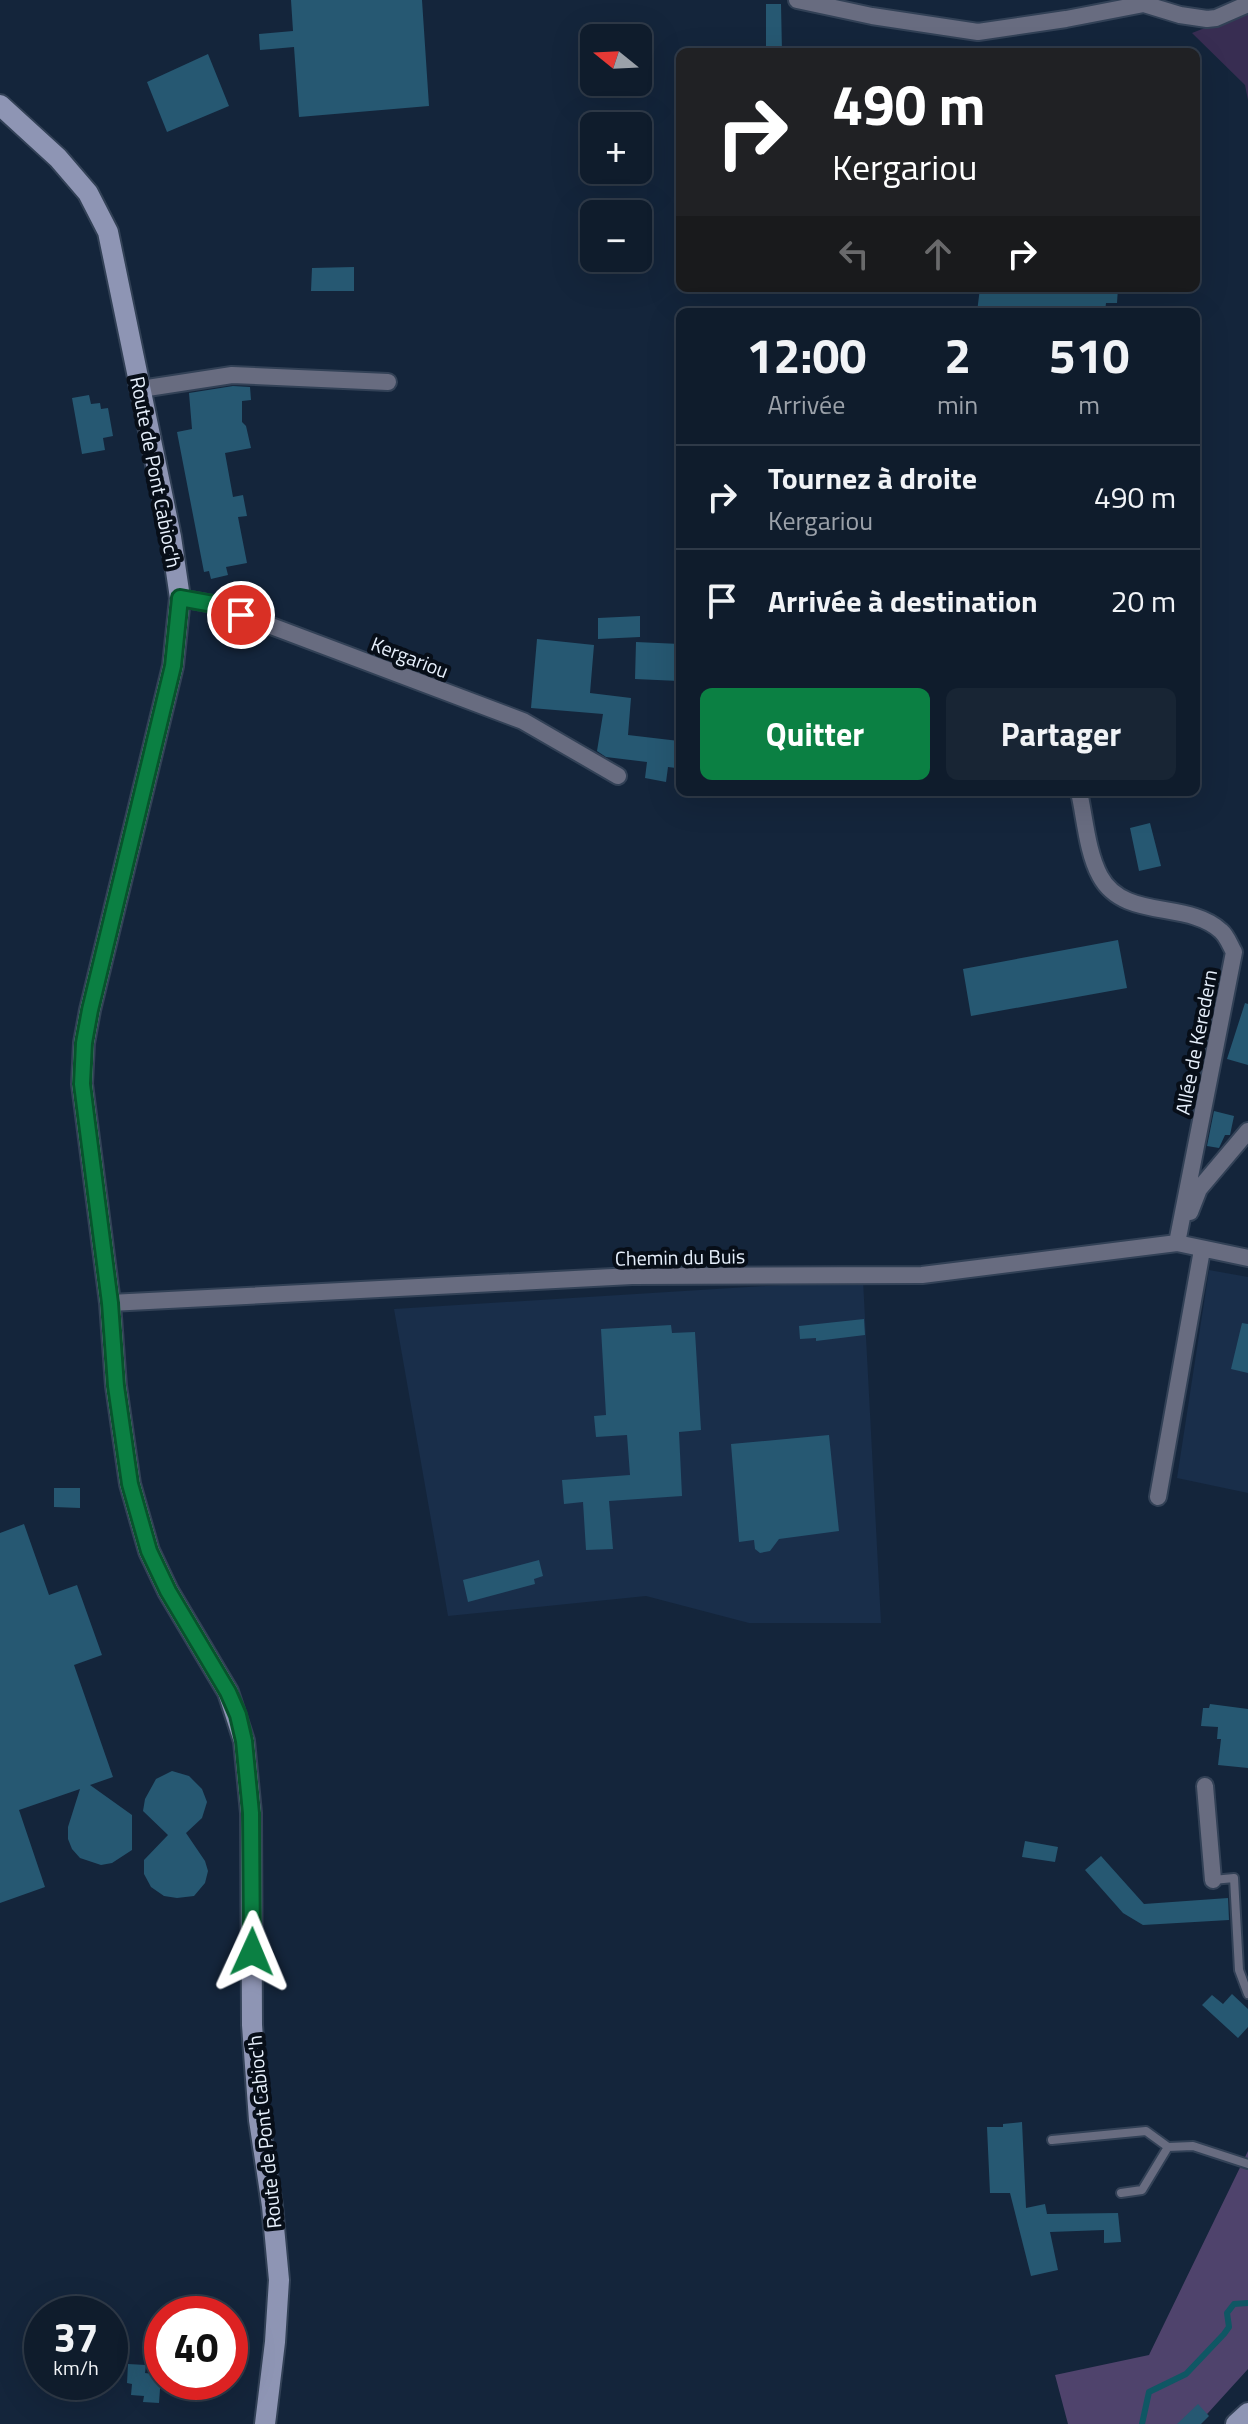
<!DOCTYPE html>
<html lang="fr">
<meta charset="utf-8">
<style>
:root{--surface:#0f1c2c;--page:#182534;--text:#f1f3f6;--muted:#9ba1a9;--line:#2f3a48;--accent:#0b8043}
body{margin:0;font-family:"Titillium Web",sans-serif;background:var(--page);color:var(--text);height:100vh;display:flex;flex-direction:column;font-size:30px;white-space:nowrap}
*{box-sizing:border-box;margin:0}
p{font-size:26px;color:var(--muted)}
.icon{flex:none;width:44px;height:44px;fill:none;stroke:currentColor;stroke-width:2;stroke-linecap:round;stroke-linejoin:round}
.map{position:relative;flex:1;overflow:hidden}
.sheet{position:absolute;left:676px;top:308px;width:524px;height:488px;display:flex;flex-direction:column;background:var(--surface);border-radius:12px;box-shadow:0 8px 32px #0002,0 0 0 2px var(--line)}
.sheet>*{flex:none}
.hud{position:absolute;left:676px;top:48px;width:524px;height:244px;border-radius:12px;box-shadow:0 8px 32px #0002,0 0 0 2px var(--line);background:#202124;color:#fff;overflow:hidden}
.needle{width:52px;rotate:288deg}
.tools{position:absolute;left:580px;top:24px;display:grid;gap:16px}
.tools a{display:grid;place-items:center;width:72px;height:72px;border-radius:12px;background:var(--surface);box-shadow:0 8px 32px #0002,0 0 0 2px var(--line);font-size:40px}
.speed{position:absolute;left:24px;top:2296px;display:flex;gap:16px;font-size:40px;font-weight:700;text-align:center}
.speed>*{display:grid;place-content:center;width:104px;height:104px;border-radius:50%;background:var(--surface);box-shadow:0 8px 32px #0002,0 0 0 2px var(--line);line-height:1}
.speed small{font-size:20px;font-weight:400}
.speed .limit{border:12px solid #d22;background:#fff;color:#111}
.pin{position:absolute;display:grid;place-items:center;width:68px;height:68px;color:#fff;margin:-34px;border:4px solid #fff;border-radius:50%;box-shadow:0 2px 8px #0007}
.me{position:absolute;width:88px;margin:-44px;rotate:1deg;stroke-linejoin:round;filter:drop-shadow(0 0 6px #0008)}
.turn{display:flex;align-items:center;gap:28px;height:168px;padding:0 24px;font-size:36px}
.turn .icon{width:104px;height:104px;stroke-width:2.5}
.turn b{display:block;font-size:56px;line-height:68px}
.lanes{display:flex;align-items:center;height:76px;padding:0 24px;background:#0003;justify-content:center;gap:40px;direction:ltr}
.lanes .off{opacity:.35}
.eta{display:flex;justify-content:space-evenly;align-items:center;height:136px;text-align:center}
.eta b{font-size:48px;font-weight:700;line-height:56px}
.button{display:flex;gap:16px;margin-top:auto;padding:16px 24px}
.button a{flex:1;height:92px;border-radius:12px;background:var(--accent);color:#fff;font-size:32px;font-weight:700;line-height:92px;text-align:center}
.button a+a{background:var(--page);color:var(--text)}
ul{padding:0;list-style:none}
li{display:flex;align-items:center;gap:24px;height:104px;padding:0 24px;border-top:2px solid var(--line)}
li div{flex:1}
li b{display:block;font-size:30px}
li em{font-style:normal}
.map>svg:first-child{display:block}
.built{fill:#192e4a}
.green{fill:#382d52}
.forest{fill:#4f436c}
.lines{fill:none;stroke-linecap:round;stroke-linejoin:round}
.stream{stroke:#0f5764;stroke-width:6}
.building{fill:#265872}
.lane-casing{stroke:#324156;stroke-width:12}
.street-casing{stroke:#324156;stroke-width:20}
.secondary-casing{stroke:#324156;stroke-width:24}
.lane{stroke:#686c80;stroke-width:8}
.street{stroke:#686c80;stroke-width:16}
.secondary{stroke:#8e95b4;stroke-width:20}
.route-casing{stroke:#07532c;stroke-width:20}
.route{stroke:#0b8043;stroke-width:14}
.labels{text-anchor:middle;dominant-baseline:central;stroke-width:8;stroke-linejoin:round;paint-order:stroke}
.street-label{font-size:20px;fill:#e7f0fc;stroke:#070e18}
</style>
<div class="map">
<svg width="1248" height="2424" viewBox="0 0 1248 2424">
<rect width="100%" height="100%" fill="#14253b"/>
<path class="built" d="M1209 1270 1248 1277V1493L1177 1478Z
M863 1280 881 1623H749L646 1596 448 1616 394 1309Z"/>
<path class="green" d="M1248 11V100L1245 85 1192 33Z"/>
<path class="forest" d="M1248 2151V2369L1198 2424H1068L1055 2375 1149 2355Z"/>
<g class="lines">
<path class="stream" d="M1142 2424 1149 2392 1186 2374 1224 2334 1229 2327 1227 2313 1234 2304 1248 2303"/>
</g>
<path class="building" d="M291 0H422L429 106 299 117 294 47 260 50 259 34 293 31Z
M766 4H781L782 52H766Z
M208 54 229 106 167 132 147 82Z
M354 267V291H311L312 268Z
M980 288H1118L1117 303H1106L1105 312H977Z
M233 386 250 387 251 400 242 401V422L246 426 251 448 225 453 233 497 243 495 247 516 238 517 247 563 226 567 228 575 211 579 209 571 204 572 177 432 192 429 189 393Z
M89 395 91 404 100 403 101 409 108 408 113 436 103 438 105 450 82 454 72 398Z
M640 616V637L598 639V618Z
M537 639 594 645 590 693 631 698 628 735 679 741 676 768 668 767 666 782 645 778 647 762 606 757 597 751 603 714 531 708Z
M636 642 680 644 679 681 635 679Z
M1150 823 1161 866 1139 871 1130 828Z
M1118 940 1127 988 971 1016 963 969Z
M1245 1003 1248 1004V1065L1227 1059Z
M1214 1111 1234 1116 1230 1135H1225L1219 1148 1207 1146Z
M864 1319 865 1335 816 1341V1338L800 1339 799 1326Z
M1242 1323 1248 1324V1373L1231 1369Z
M671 1325 672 1333 695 1332 701 1430 679 1432 682 1496 609 1501 613 1549 586 1550 583 1502 564 1504 562 1480 630 1475 627 1435 596 1437 594 1416 606 1415 601 1329Z
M829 1435 839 1531 779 1539 770 1551 760 1553 755 1549 754 1540 739 1542 731 1444Z
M54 1488H80V1508L54 1507Z
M24 1524 49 1595 77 1585 102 1655 74 1665 113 1777 90 1785 132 1815V1850L112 1863 101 1865 80 1858 72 1849 68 1839V1827L80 1789 19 1810 45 1887 0 1903V1533Z
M539 1560 543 1576 534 1579 535 1584 468 1602 463 1580Z
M1210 1704 1248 1709V1768L1218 1765 1221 1739H1217L1218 1727 1201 1726 1203 1708H1209Z
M172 1771 189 1776 202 1789 207 1802 202 1818 186 1833 205 1861 208 1871 205 1883 194 1896 177 1898 164 1896 151 1887 144 1874V1860L168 1835 143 1811 145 1799 156 1779Z
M1025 1841 1058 1847 1055 1862 1022 1857Z
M1101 1856 1144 1904 1228 1898 1229 1920 1143 1925 1123 1913 1085 1870Z
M1232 1994 1248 2009V2027L1238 2038 1202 2005 1212 1995 1223 2004Z
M1022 2122 1026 2208 1045 2204 1047 2214 1118 2213 1121 2242 1104 2243V2230L1050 2232 1058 2270 1031 2276 1010 2193H990L987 2127H1003V2124Z
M128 2364 146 2365 145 2373 161 2375 159 2403 143 2402 144 2396 131 2395 132 2384 127 2383Z
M1198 2404 1209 2416 1201 2424H1177Z"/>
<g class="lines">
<defs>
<path id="lane" d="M1213 1880 1234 1878 1239 1970 1248 1994
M1052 2140 1146 2131 1168 2147 1193 2146 1248 2164
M1121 2193 1142 2190 1168 2147"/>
<path id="street" d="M797 0 872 16 978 32 1066 19 1144 4 1180 15 1207 19 1216 18 1248 4
M141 389 232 375 388 382
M180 598 213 604 523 721 618 776
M1079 792C1085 818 1087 852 1100 876 1124 921 1188 900 1221 931 1227 936 1230 945 1234 952L1177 1243
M1190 1212 1199 1189 1248 1131
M110 1303 632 1276 922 1275 1177 1243 1248 1258
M1158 1497 1202 1250
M1205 1786 1213 1880"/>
<path id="secondary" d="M0 105 58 158 88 193 108 232 171 537 180 598 173 666 90 1010 84 1043 82 1084 110 1303 116 1386 130 1484 149 1551 168 1591 228 1692 244 1741 251 1813 252 2025 259 2120 272 2206 279 2280 275 2342 265 2424
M1236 2424 1248 2413"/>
</defs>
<use href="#lane" class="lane-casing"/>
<use href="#street" class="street-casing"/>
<use href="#secondary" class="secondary-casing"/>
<use href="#lane" class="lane"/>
<use href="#street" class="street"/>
<use href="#secondary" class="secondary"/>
</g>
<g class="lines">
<defs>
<path id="route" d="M241 615 213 604 180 598 173 666 90 1010 84 1043 82 1084 110 1303 116 1386 130 1484 149 1551 168 1591 228 1692 238 1715 244 1741 251 1813 252 1952"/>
</defs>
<use href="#route" class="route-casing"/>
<use href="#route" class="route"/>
</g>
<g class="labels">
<g class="street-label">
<text transform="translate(156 472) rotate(79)">Route de Pont Cabioc'h</text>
<text transform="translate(410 657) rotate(21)">Kergariou</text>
<text transform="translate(1196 1042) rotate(-79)">Allée de Keredern</text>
<text transform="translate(680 1257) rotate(-1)">Chemin du Buis</text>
<text transform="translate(264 2132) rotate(-96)">Route de Pont Cabioc'h</text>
</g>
</g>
</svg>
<div class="tools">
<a><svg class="needle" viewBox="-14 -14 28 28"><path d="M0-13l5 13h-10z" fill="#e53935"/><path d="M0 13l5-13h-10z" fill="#9ba1a9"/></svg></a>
<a>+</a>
<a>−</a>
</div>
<div class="speed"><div>37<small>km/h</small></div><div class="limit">40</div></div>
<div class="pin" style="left:241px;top:615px;background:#d93025"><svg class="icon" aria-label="arrive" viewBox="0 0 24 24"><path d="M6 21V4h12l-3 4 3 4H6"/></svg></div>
<svg class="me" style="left:252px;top:1952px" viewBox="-20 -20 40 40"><path d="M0-17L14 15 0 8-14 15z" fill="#0b8043" stroke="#fff" stroke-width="4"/></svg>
<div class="hud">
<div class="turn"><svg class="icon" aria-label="right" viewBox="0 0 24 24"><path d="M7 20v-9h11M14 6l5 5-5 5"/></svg><div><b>490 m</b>Kergariou</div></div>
<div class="lanes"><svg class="icon off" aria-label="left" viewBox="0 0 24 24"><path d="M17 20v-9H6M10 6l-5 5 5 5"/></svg><svg class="icon off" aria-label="ahead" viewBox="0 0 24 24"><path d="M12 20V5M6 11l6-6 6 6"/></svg><svg class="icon" aria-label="right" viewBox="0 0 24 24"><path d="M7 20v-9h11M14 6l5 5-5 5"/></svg></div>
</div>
<section class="sheet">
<div class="eta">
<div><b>12:00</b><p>Arrivée</p></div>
<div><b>2</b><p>min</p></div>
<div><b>510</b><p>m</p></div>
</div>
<ul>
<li><svg class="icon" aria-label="right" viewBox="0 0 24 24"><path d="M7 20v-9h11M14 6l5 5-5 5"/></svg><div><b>Tournez à droite</b><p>Kergariou</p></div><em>490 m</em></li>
<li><svg class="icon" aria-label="arrive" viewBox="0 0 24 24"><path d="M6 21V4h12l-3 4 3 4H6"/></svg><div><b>Arrivée à destination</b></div><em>20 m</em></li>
</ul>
<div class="button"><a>Quitter</a><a>Partager</a></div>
</section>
</div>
